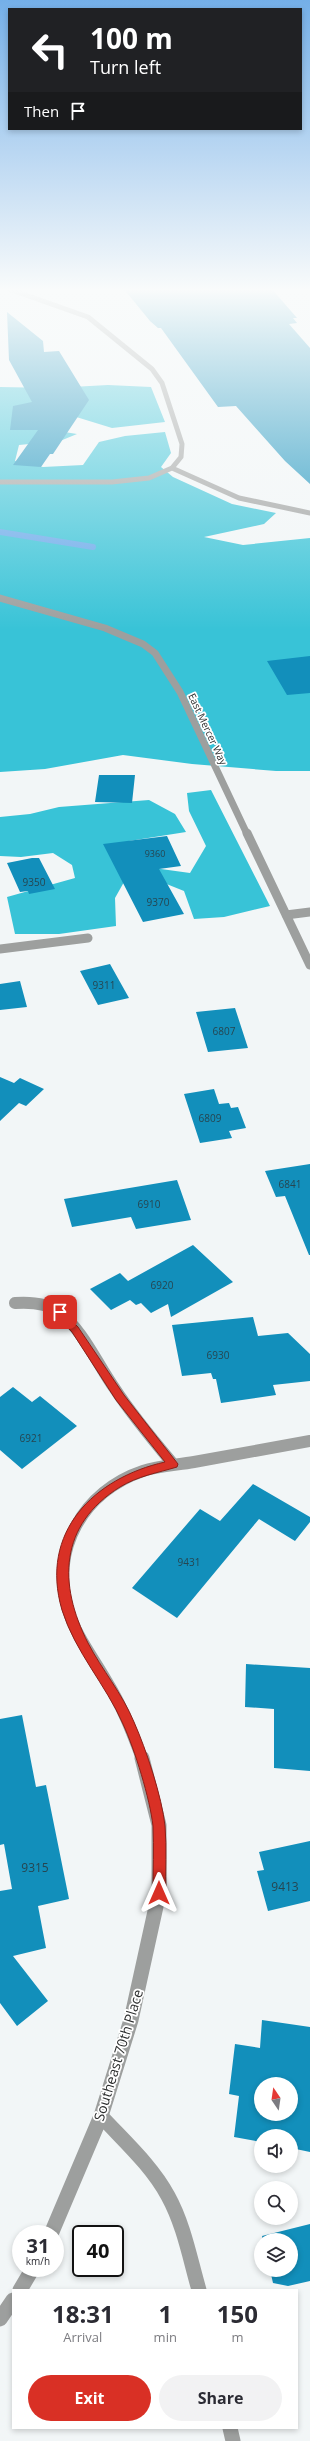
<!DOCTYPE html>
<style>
:root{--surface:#fff;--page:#f2f2f3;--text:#2b2b33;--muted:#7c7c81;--accent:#d93025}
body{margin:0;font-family:"Open Sans",sans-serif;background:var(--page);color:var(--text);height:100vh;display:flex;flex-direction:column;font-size:15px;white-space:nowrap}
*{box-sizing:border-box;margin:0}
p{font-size:13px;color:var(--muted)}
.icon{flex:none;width:22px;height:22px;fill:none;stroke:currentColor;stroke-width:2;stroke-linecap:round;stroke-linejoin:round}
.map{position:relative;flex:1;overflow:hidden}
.sheet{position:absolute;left:12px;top:2289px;width:286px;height:140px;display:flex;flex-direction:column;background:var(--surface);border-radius:0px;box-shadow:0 2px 6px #0003}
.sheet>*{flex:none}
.top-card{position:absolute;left:8px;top:8px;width:294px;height:122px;border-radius:0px;box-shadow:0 2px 6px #0003;background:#202124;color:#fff;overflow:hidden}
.needle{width:26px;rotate:347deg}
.controls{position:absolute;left:254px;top:2077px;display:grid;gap:8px}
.controls a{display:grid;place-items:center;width:44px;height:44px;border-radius:50%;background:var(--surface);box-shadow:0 2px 6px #0003;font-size:20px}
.speed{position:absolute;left:12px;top:2225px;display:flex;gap:8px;font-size:20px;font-weight:700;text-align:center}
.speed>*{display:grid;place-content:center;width:52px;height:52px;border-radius:50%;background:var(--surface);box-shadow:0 2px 6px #0003;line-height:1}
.speed small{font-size:10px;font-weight:400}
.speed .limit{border:2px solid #111;border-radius:6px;background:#fff;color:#111}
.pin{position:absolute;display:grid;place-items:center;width:34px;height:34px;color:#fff;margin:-17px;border-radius:8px;box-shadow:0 2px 6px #0006}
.me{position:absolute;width:44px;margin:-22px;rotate:0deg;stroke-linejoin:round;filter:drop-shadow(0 0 3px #0008)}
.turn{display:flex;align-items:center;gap:14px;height:84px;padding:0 16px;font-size:18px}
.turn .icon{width:52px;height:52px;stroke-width:2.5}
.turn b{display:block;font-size:28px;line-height:34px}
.then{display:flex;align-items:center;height:38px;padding:0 16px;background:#0003;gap:8px;font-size:15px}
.eta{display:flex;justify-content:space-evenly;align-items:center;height:68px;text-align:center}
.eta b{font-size:24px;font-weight:700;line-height:28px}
.cta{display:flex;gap:8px;margin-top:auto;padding:8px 16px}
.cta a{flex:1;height:46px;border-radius:24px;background:var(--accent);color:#fff;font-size:16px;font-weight:700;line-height:46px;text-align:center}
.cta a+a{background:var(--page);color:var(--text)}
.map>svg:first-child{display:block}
.forest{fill:#38c3d7}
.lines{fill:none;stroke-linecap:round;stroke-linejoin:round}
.stream{stroke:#67a8e9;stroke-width:6}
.building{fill:#128fbb;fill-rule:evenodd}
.minor-far4{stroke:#9d9f9e;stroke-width:5}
.minor-far3{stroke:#9d9f9e;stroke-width:7}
.minor-far2{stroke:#9d9f9e;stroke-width:9}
.minor-far1{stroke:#9d9f9e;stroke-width:12}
.minor{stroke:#9d9f9e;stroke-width:15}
.route{fill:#d93025;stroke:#8d1f18}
.labels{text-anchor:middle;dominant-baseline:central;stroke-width:3.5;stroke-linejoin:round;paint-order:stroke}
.far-number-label{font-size:9px;fill:#264651}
.far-street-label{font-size:10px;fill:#2c2e2e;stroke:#fff}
.number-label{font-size:10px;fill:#264651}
.near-number-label{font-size:12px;fill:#264651}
.near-street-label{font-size:14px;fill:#2c2e2e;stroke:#fff}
</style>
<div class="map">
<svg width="310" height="2441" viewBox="0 0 310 2441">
<rect width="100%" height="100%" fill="#f2f6f7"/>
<path class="forest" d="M108 385 151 387 165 422 112 428 73 416 52 430 77 434 60 441 19 445 15 461 43 467 83 465 99 442 125 436 165 432 171 453 161 467 173 477 232 504 276 513 264 524 204 537 243 545 310 538V771H276L192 764 123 755 45 769 0 772V387L53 388Z
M211 790 270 906 224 917 194 919 184 891 164 883 124 882 115 898 116 926 59 934H15L7 897 75 878 72 865 53 853 21 857 0 856V817L30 814 59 807 149 800 175 814 186 832 129 841 128 860 161 869 190 873 206 846 189 811 187 793Z"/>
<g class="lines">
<path class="stream" d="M0 532 93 547"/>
</g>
<path class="building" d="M123 288H271L297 318H293L297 323 289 324 310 348V484L285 461 236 406 218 407 161 328H158L150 321Z
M7 312 43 341 44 352 59 351 89 400 53 454H50L41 467 13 465 38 430H10L13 406 32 402 9 360Z
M310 656V693L287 695 267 661Z
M99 775H135L132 803 95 802Z
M167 836 181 866 159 869 184 914 143 922 103 844Z
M32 858H39L55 889 29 894 28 891 20 892 7 863Z
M110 964 129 998 98 1005 80 971Z
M20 981 27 1007 0 1010V984Z
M235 1008 248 1048 208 1052 196 1012Z
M0 1077 14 1083 20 1078 44 1089 26 1106 19 1103 0 1121Z
M214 1089 219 1104 229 1103 231 1108 238 1107 246 1128 229 1131 232 1138 200 1143 184 1094Z
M310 1164V1255H309L285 1196 276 1197 265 1171Z
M177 1180 191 1220 136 1229 131 1217 72 1227 64 1199Z
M193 1245 233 1282 171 1317 168 1304 151 1313 141 1303 136 1305 130 1300 111 1310 90 1289 120 1273 128 1281Z
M253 1317 258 1336 288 1333 310 1354V1381L273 1385 276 1395 221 1403 216 1379H213L211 1373 182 1376 172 1325Z
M13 1387 32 1402 40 1396 77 1426 22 1469 0 1450V1397Z
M253 1484 310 1517V1522L295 1541 259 1519 177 1618 132 1588 200 1509 220 1521Z
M246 1664 310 1668V1771L274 1768V1709L245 1707Z
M22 1715 36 1787 46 1785 69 1899 38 1906 46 1948 13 1956 48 2001 17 2026 0 2003V1891L12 1889 4 1844 0 1845V1719Z
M310 1841V1901L268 1911 257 1871 264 1870 259 1852Z
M262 2020 310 2027V2152L291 2148V2136H261V2142L234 2137 239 2096 229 2094 235 2044 260 2048ZM261 2084H291V2114H261Z
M310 2224V2281L288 2286 273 2283 270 2270H291V2240H263L262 2236Z"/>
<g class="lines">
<path class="minor-far4" d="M172 468 239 498 310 513
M0 482H112L149 478 172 468 181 457 182 444 162 383 152 369 88 317 6 288"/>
<path class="minor-far3" d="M0 598 105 628 143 644 155 653 180 692 247 834"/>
<path class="minor-far2" d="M247 833 310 965
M286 915 310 912
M0 949 88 938"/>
<path class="minor-far1" d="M15 1303C30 1302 47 1303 59 1312 84 1331 97 1364 115 1389 132 1415 153 1440 173 1464
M142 1759C132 1732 122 1706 107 1682 94 1659 76 1636 68 1610 50 1550 83 1491 143 1471 158 1466 177 1465 194 1462 232 1455 271 1448 310 1441"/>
<path class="minor" d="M101 2116C124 2141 152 2166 168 2196 184 2225 190 2259 199 2290
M51 2234 101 2116 131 2020 159 1893V1825L142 1758
M20 2290 33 2268
M0 2319 13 2300
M230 2428 233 2441"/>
</g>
<linearGradient id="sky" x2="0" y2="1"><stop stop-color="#74afe8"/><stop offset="0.46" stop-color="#f9fbfb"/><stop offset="1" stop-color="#f9fbfb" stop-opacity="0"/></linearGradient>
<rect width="310" height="630" fill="url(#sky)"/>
<path class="route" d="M60 1309 78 1327 124 1395 178 1464 177 1467C157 1473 138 1476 120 1487 59 1525 58 1584 88 1643 102 1670 122 1693 134 1722 146 1749 162 1797 165 1826 167 1848 165 1871 166 1893L164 1897 159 1899 155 1897 153 1893C153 1871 154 1848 153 1826 150 1799 135 1750 123 1724 106 1685 75 1652 62 1610 39 1532 94 1478 165 1462L116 1400 72 1332 56 1315V1310Z"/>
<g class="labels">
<g class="far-number-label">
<text x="155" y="853">9360</text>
</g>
<g class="far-street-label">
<text transform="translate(208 729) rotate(65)">East Mercer Way</text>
</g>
<g class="number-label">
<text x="34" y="882">9350</text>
<text x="158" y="902">9370</text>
<text x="104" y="985">9311</text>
<text x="224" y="1031">6807</text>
<text x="210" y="1118">6809</text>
<text x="290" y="1184">6841</text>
<text x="149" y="1204">6910</text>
<text x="162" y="1285">6920</text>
<text x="218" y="1355">6930</text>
<text x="31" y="1438">6921</text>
<text x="189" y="1562">9431</text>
</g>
<g class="near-number-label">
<text x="35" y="1867">9315</text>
<text x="285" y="1886">9413</text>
</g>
<g class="near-street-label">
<text transform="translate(118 2055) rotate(-73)">Southeast 70th Place</text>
</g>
</g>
</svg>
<div class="controls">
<a><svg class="needle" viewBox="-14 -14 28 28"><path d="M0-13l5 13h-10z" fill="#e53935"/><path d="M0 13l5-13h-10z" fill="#7c7c81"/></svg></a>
<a><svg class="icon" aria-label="sound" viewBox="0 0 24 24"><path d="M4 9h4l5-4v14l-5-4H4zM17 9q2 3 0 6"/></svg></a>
<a><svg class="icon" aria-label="search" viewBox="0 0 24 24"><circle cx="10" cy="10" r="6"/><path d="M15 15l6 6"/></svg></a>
<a><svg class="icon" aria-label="layers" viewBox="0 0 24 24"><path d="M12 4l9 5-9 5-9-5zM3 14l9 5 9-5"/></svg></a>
</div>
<div class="speed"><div>31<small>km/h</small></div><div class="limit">40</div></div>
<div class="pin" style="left:60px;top:1312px;background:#d93025"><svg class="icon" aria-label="arrive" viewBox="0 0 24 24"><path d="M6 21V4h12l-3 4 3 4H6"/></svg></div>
<svg class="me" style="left:159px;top:1893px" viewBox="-20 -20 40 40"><path d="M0-17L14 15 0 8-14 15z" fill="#d93025" stroke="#fff" stroke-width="4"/></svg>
<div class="top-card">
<div class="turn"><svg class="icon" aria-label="left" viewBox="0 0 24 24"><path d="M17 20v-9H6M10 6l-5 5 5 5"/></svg><div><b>100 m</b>Turn left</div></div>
<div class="then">Then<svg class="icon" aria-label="arrive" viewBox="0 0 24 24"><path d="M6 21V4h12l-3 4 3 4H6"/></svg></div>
</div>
<section class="sheet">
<div class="eta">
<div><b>18:31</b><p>Arrival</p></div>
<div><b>1</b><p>min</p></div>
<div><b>150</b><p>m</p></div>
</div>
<div class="cta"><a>Exit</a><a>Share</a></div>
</section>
</div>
